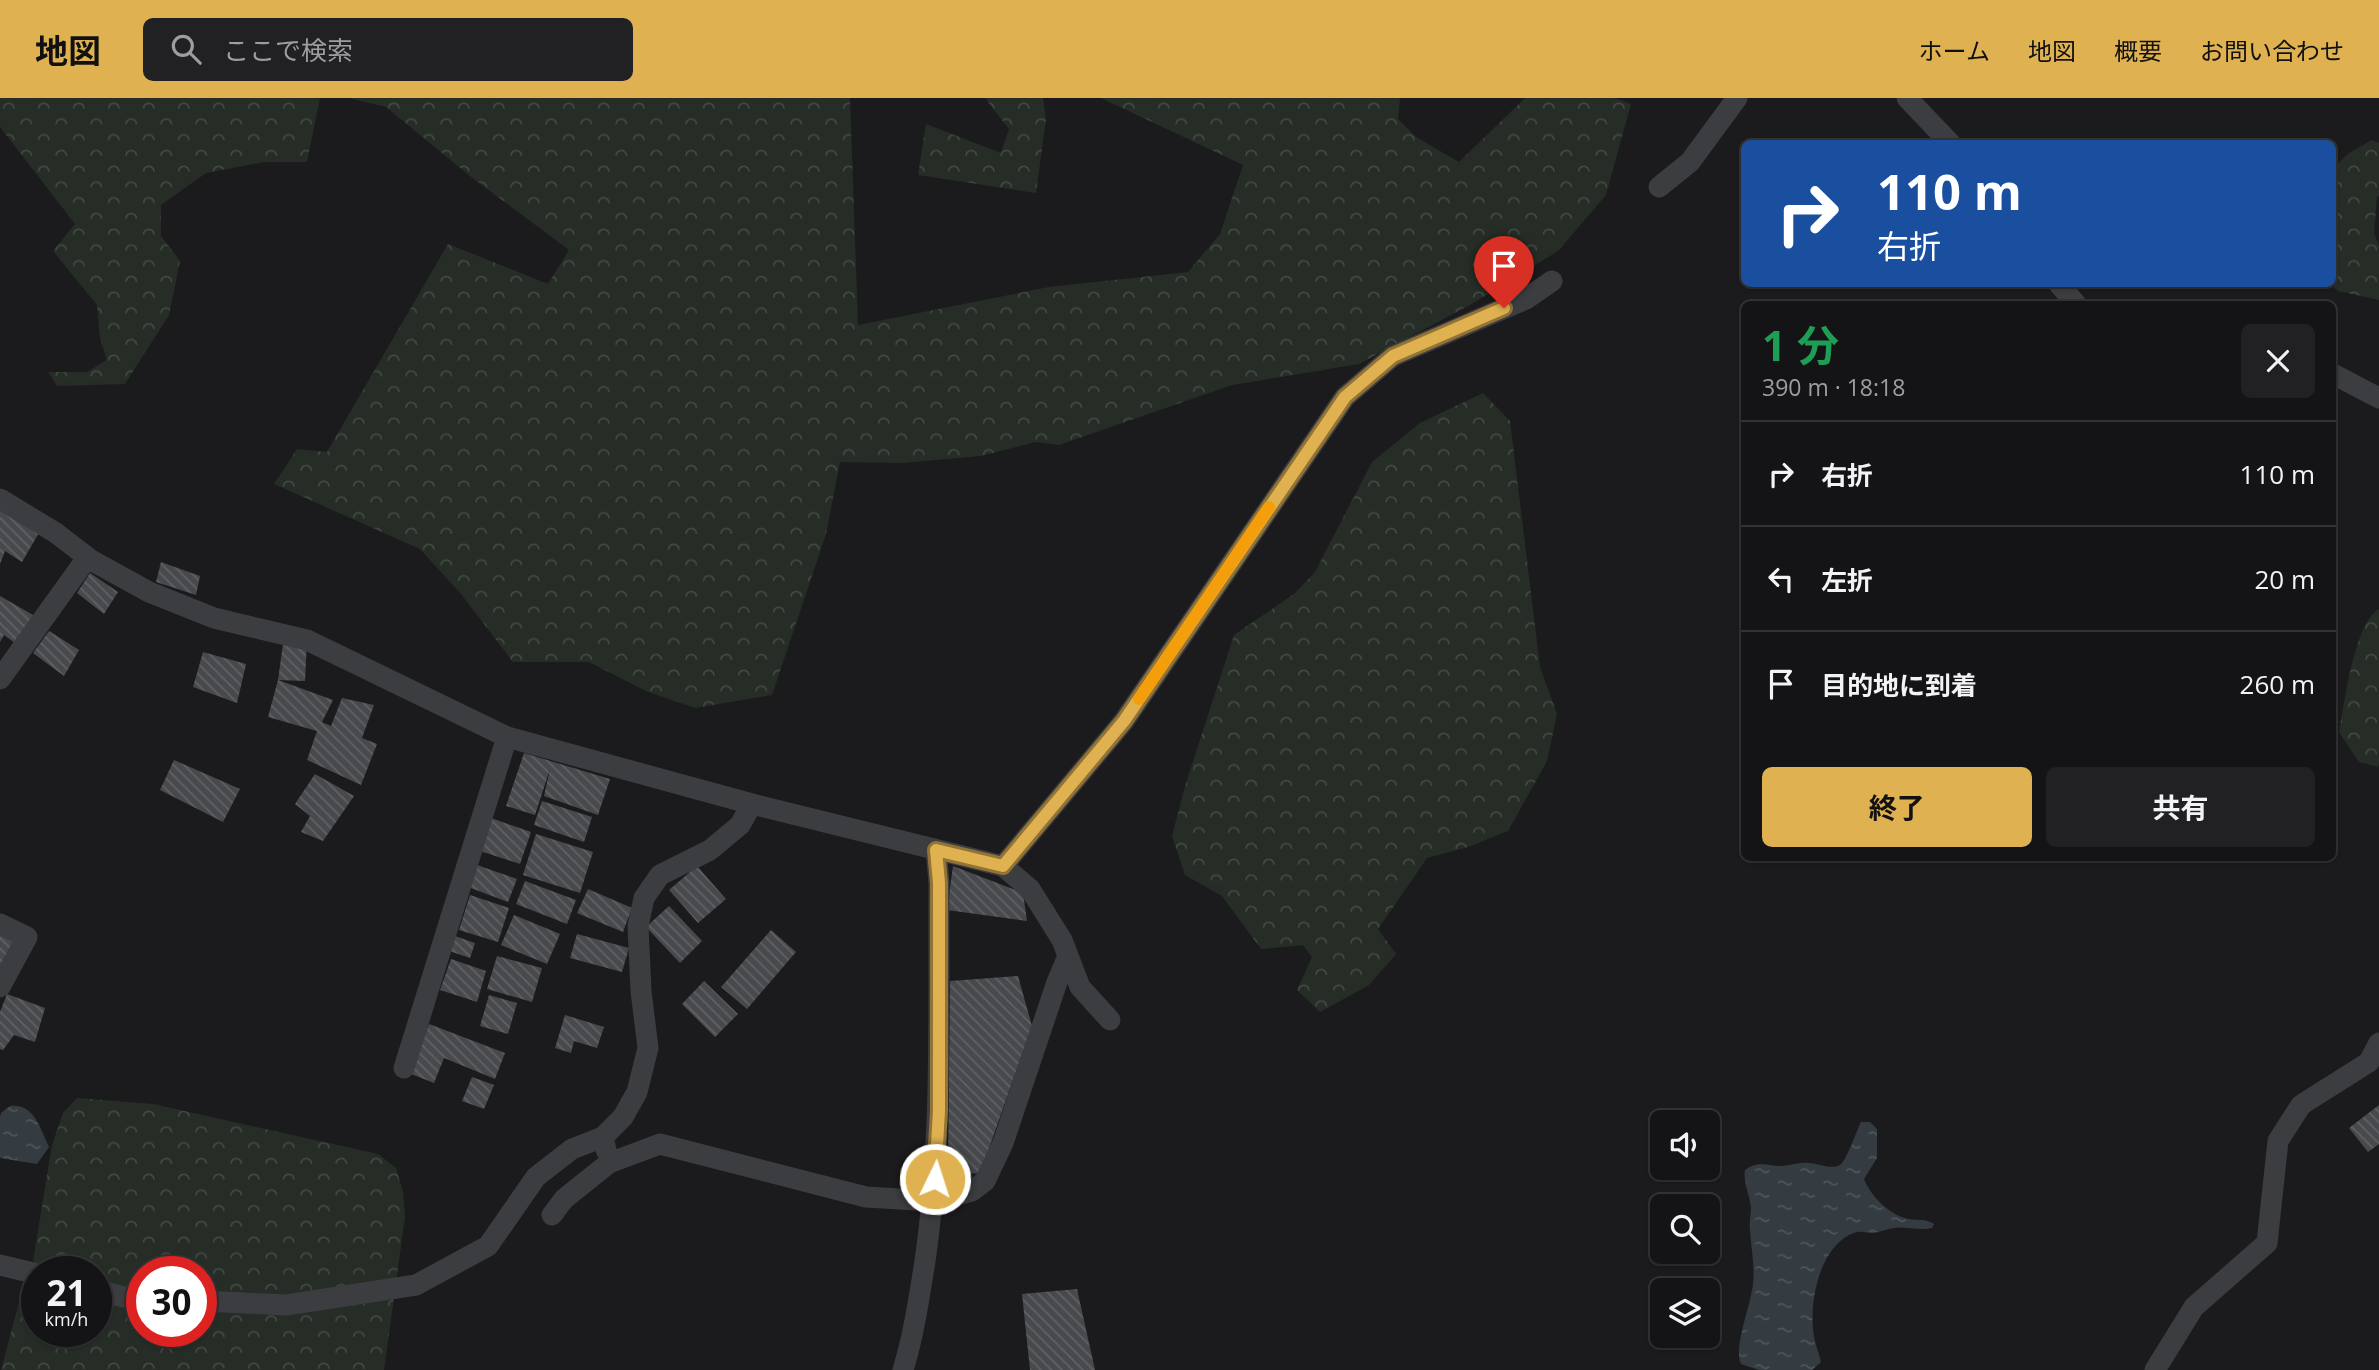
<!DOCTYPE html>
<html lang="ja">
<meta charset="utf-8">
<style>
:root{--surface:#141416;--page:#212123;--text:#f1f3f6;--muted:#9d9ea1;--line:#333335;--accent:#dfb151}
body{margin:0;font-family:"Open Sans","Noto Sans JP",sans-serif;background:var(--page);color:var(--text);height:100vh;display:flex;flex-direction:column;font-size:26px;white-space:nowrap}
*{box-sizing:border-box;margin:0}
p{font-size:23px;color:var(--muted)}
.icon{flex:none;width:38px;height:38px;fill:none;stroke:currentColor;stroke-width:2;stroke-linecap:round;stroke-linejoin:round}
.map{position:relative;flex:1;overflow:hidden}
.panel{position:absolute;left:1741px;top:203px;width:595px;height:560px;display:flex;flex-direction:column;background:var(--surface);border-radius:10px;box-shadow:0 2px 5px #0004,0 0 0 2px var(--line)}
.panel>*{flex:none}
.banner{position:absolute;left:1741px;top:42px;width:595px;height:147px;border-radius:10px;box-shadow:0 2px 5px #0004,0 0 0 2px var(--line);background:#1a4fa0;color:#fff;overflow:hidden}
.tools{position:absolute;left:1650px;top:1012px;display:grid;gap:14px}
.tools a{display:grid;place-items:center;width:70px;height:70px;border-radius:10px;background:var(--surface);box-shadow:0 2px 5px #0004,0 0 0 2px var(--line);font-size:35px}
.speed{position:absolute;left:21px;top:1158px;display:flex;gap:14px;font-size:35px;font-weight:700;text-align:center}
.speed>*{display:grid;place-content:center;width:91px;height:91px;border-radius:50%;background:var(--surface);box-shadow:0 2px 5px #0004,0 0 0 2px var(--line);line-height:1}
.speed small{font-size:18px;font-weight:400}
.speed .limit{border:10px solid #d22;background:#fff;color:#111}
.pin{position:absolute;display:grid;place-items:center;width:60px;height:60px;color:#fff;margin:-72px -30px;border-radius:50% 50% 50% 0;rotate:-45deg;box-shadow:0 0 7px #0007}
.pin .icon{rotate:45deg}
.me{position:absolute;width:77px;margin:-38px;rotate:4deg;stroke-linejoin:round;filter:drop-shadow(0 0 5px #0008)}
.turn{display:flex;align-items:center;gap:24px;height:147px;padding:0 21px;font-size:32px}
.turn .icon{width:91px;height:91px;stroke-width:2.5}
.turn b{display:block;font-size:49px;line-height:60px}
.round{display:grid;place-items:center;flex:none;width:74px;height:74px;border-radius:10px;background:var(--page)}
.summary{display:flex;align-items:center;justify-content:space-between;height:119px;padding:0 21px}
h1{font-size:42px;font-weight:700;line-height:52px;color:#1e9e55}
.primary-button{display:flex;gap:14px;margin-top:auto;padding:14px 21px}
.primary-button a{flex:1;height:80px;border-radius:10px;background:var(--accent);color:#111;font-size:28px;font-weight:700;line-height:80px;text-align:center}
.primary-button a+a{background:var(--page);color:var(--text)}
ul{padding:0;list-style:none}
li{display:flex;align-items:center;gap:21px;height:105px;padding:0 21px;border-top:2px solid var(--line)}
li div{flex:1}
li b{display:block;font-size:26px}
li em{font-style:normal}
header{display:flex;align-items:center;gap:42px;box-sizing:border-box;height:98px;padding:0 35px;background:var(--accent);color:#111}
header strong{font-size:33px}
nav{display:flex;gap:38px;margin-inline-start:auto;font-size:24px}
.search{width:490px;height:63px;background:var(--page);display:flex;align-items:center;gap:18px;box-sizing:border-box;padding:0 24px;border-radius:10px;color:var(--muted);font-size:26px}
.map>svg:first-child{display:block}
.forest{fill:url(#forest-crowns);fill-rule:evenodd}
.water{fill:url(#water-ripples)}
.building{fill:url(#building-back-hatch)}
.lines{fill:none;stroke-linecap:round;stroke-linejoin:round}
.street{stroke:#3c3d41;stroke-width:21}
.route-casing{stroke:#917335;stroke-width:18}
.route{stroke:#dfb151;stroke-width:12}
.slow{stroke:#f59e0b;stroke-width:12}
</style>
<header>
<strong>地図</strong>
<div class="search"><svg class="icon" aria-label="search" viewBox="0 0 24 24"><circle cx="10" cy="10" r="6"/><path d="M15 15l6 6"/></svg>ここで検索</div>
<nav><a>ホーム</a><a>地図</a><a>概要</a><a>お問い合わせ</a></nav>
</header>
<div class="map">
<svg width="2379" height="1272" viewBox="0 0 2379 1272">
<defs>
<pattern id="forest-crowns" width="20" height="18" patternUnits="userSpaceOnUse" patternTransform="scale(1.75)"><rect width="20" height="18" fill="#252d26"/><path d="M2 6a3 3 0 1 1 6 0M12 15a3 3 0 1 1 6 0" fill="none" stroke="#424944"/></pattern>
<pattern id="water-ripples" width="26" height="14" patternUnits="userSpaceOnUse" patternTransform="scale(1.75)"><rect width="26" height="14" fill="#343c42"/><path d="M2 4q2-2 4 0t4 0M15 11q2-2 4 0t4 0" fill="none" stroke="#4f565b"/></pattern>
<pattern id="building-back-hatch" width="6" height="6" patternUnits="userSpaceOnUse" patternTransform="scale(1.75)"><rect width="6" height="6" fill="#48494d"/><path d="M-1 5l2 2M0 0l6 6M5-1l2 2" fill="none" stroke="#606165"/></pattern>
</defs>
<rect width="100%" height="100%" fill="#1b1b1d"/>
<path class="forest" d="M0 0H320L307 64H264L206 75 161 107V138L180 163 169 217 125 286 57 288 48 274H87L107 262 100 240 97 207 53 153 75 126 0 29Z
M349 0H850L858 227 1049 189 1188 174 1220 136 1243 67 1101 0H1400L1398 21 1416 39 1459 64 1525 0H1616L1631 6 1606 97 1558 153 1470 207 1359 266 1232 287 1059 347 1035 344 981 358 902 365 840 364 826 436 772 597 695 610 646 593 589 564H513L461 496 420 451 274 386 297 351 327 354 448 146 548 186 569 152 470 78 386 9Z
M985 0H1043L1046 21 1036 95 918 77 926 26 1001 55 1009 31Z
M2372 42 2379 45V98L2377 99 2374 135 2379 148V202L2338 193 2331 186H2333V70L2349 55Z
M1483 295 1510 323 1540 569 1557 616 1547 663 1508 733 1468 749 1427 760 1378 831 1396 856 1369 887 1320 914 1297 892 1312 859 1303 847 1261 851 1222 798 1185 777 1172 738 1186 685 1234 537 1294 496 1315 474 1372 364 1420 325Z
M2379 511V664L2378 669 2359 664 2339 634C2345 605 2354 525 2379 511Z
M77 1000 153 1006 378 1056 396 1070 403 1094 405 1119 384 1272H1L18 1208 32 1169 52 1047 63 1015ZM37 1174H96V1234H37ZM142 1174H201V1234H142Z"/>
<path class="water" d="M10 1008C34 1005 40 1030 49 1049L37 1066 0 1060V1019L1 1015Z
M1861 1024H1870L1877 1031V1060L1864 1081C1870 1097 1889 1117 1908 1121 1918 1123 1925 1120 1934 1126L1932 1130C1919 1133 1907 1128 1894 1130 1887 1131 1880 1134 1873 1135 1867 1135 1863 1133 1857 1134 1820 1144 1808 1205 1814 1238 1815 1246 1819 1255 1821 1264L1812 1272H1759L1741 1266C1733 1250 1751 1207 1753 1186 1755 1167 1751 1150 1750 1132 1749 1124 1751 1117 1751 1110 1750 1097 1743 1085 1745 1072 1758 1062 1767 1068 1781 1068 1790 1068 1799 1064 1808 1065 1818 1065 1830 1072 1840 1067 1846 1064 1857 1032 1861 1024Z"/>
<path class="building" d="M0 401 43 428 22 464 5 453 0 466Z
M161 464 200 478 196 497 156 484Z
M90 475 118 494 104 516 77 495Z
M0 498 33 517 22 550 4 537 0 544Z
M49 533 79 552 64 578 33 555Z
M307 542 305 583 278 582 283 546Z
M203 554 246 566 237 605 193 589Z
M278 582 333 602 322 624 331 628 342 600 374 607 362 640 377 646 361 687 307 662 317 633 268 619Z
M524 655 610 681 598 717 544 698 550 671 535 717 506 708Z
M174 662 240 691 223 724 160 692Z
M315 676 354 698 323 743 301 734 310 718 295 706Z
M542 703 592 719 584 744 534 727Z
M491 720 531 734 520 766 480 753Z
M536 736 593 754 580 795 523 777Z
M477 767 517 781 508 804 468 789Z
M697 768 726 801 698 825 669 792Z
M953 768 1023 795 1027 823 947 812Z
M525 783 576 802 567 826 516 806Z
M588 791 632 810 623 834 577 815Z
M470 797 509 810 498 844 459 832Z
M669 808 702 843 680 865 646 829Z
M514 817 560 836 547 866 501 847Z
M0 826 27 839 0 877Z
M771 832 796 854 747 911 721 889Z
M577 836 629 850 622 874 570 860Z
M455 838 475 845 470 860 449 853Z
M497 858 542 870 532 904 487 891Z
M451 861 486 873 477 904 440 892Z
M1018 878 1032 928 980 1076 948 1073 950 883Z
M704 883 738 916 715 939 682 906Z
M7 896 45 910 35 944 14 937 3 952 0 951V914Z
M489 897 517 905 508 936 480 928Z
M565 917 604 929 597 950 574 943 571 955 555 950Z
M429 926 505 955 495 981 444 960 434 985 411 976Z
M472 979 494 987 484 1011 462 1003Z
M2379 1007V1046L2368 1054 2349 1030Z
M1077 1191 1095 1272H1030L1022 1196Z"/>
<g class="lines">
<path class="street" d="M1907 0 1951 46
M1659 89 1690 64 1737 0
M2059 186 2076 206
M2333 276 2379 300
M0 401 56 435 91 462 149 494 214 520 307 542 507 639 752 706 1003 768 1030 791 1062 842 1080 889 1110 922
M0 581 87 460
M1003 768 1124 623 1345 299 1393 258 1526 201 1552 183
M0 826 27 839 0 889
M404 970 507 639
M606 1052 603 1039 623 1019 637 994 648 950 641 893 638 828 644 800 660 777 710 752 740 727 752 706
M552 1117 564 1101 609 1065 660 1046 866 1099 933 1103 972 1093 985 1083 1003 1045 1057 884 1068 858
M0 1167 37 1176
M96 1192 124 1199 142 1200
M201 1203 286 1207 416 1187 488 1148 536 1079 572 1051 603 1039
M903 1272C914 1236 919 1200 925 1163 943 1037 938 912 939 785L936 752
M2155 1272 2194 1209 2267 1145 2278 1043 2301 1007 2369 964 2379 945"/>
</g>
<g class="lines">
<defs>
<path id="route" d="M935 1081 939 1013V785L936 752 1003 768 1124 623 1345 299 1393 258 1504 210"/>
</defs>
<use href="#route" class="route-casing"/>
<use href="#route" class="route"/>
<path class="slow" d="M1139 601 1269 409"/>
</g>
</svg>
<div class="tools">
<a><svg class="icon" aria-label="sound" viewBox="0 0 24 24"><path d="M4 9h4l5-4v14l-5-4H4zM17 9q2 3 0 6"/></svg></a>
<a><svg class="icon" aria-label="search" viewBox="0 0 24 24"><circle cx="10" cy="10" r="6"/><path d="M15 15l6 6"/></svg></a>
<a><svg class="icon" aria-label="layers" viewBox="0 0 24 24"><path d="M12 4l9 5-9 5-9-5zM3 14l9 5 9-5"/></svg></a>
</div>
<div class="speed"><div>21<small>km/h</small></div><div class="limit">30</div></div>
<div class="pin" style="left:1504px;top:210px;background:#d93025"><svg class="icon" aria-label="arrive" viewBox="0 0 24 24"><path d="M6 21V4h12l-3 4 3 4H6"/></svg></div>
<svg class="me" style="left:935px;top:1081px" viewBox="-20 -20 40 40"><circle r="17" fill="#dfb151" stroke="#fff" stroke-width="3"/><path d="M0-11L8 9 0 5-8 9z" fill="#fff"/></svg>
<div class="banner">
<div class="turn"><svg class="icon" aria-label="right" viewBox="0 0 24 24"><path d="M7 20v-9h11M14 6l5 5-5 5"/></svg><div><b>110 m</b>右折</div></div>
</div>
<section class="panel">
<div class="summary"><div><h1>1 分</h1><p>390 m · 18:18</p></div><a class="round"><svg class="icon" aria-label="close" viewBox="0 0 24 24"><path d="M6 6l12 12M18 6L6 18"/></svg></a></div>
<ul>
<li><svg class="icon" aria-label="right" viewBox="0 0 24 24"><path d="M7 20v-9h11M14 6l5 5-5 5"/></svg><div><b>右折</b></div><em>110 m</em></li>
<li><svg class="icon" aria-label="left" viewBox="0 0 24 24"><path d="M17 20v-9H6M10 6l-5 5 5 5"/></svg><div><b>左折</b></div><em>20 m</em></li>
<li><svg class="icon" aria-label="arrive" viewBox="0 0 24 24"><path d="M6 21V4h12l-3 4 3 4H6"/></svg><div><b>目的地に到着</b></div><em>260 m</em></li>
</ul>
<div class="primary-button"><a>終了</a><a>共有</a></div>
</section>
</div>
